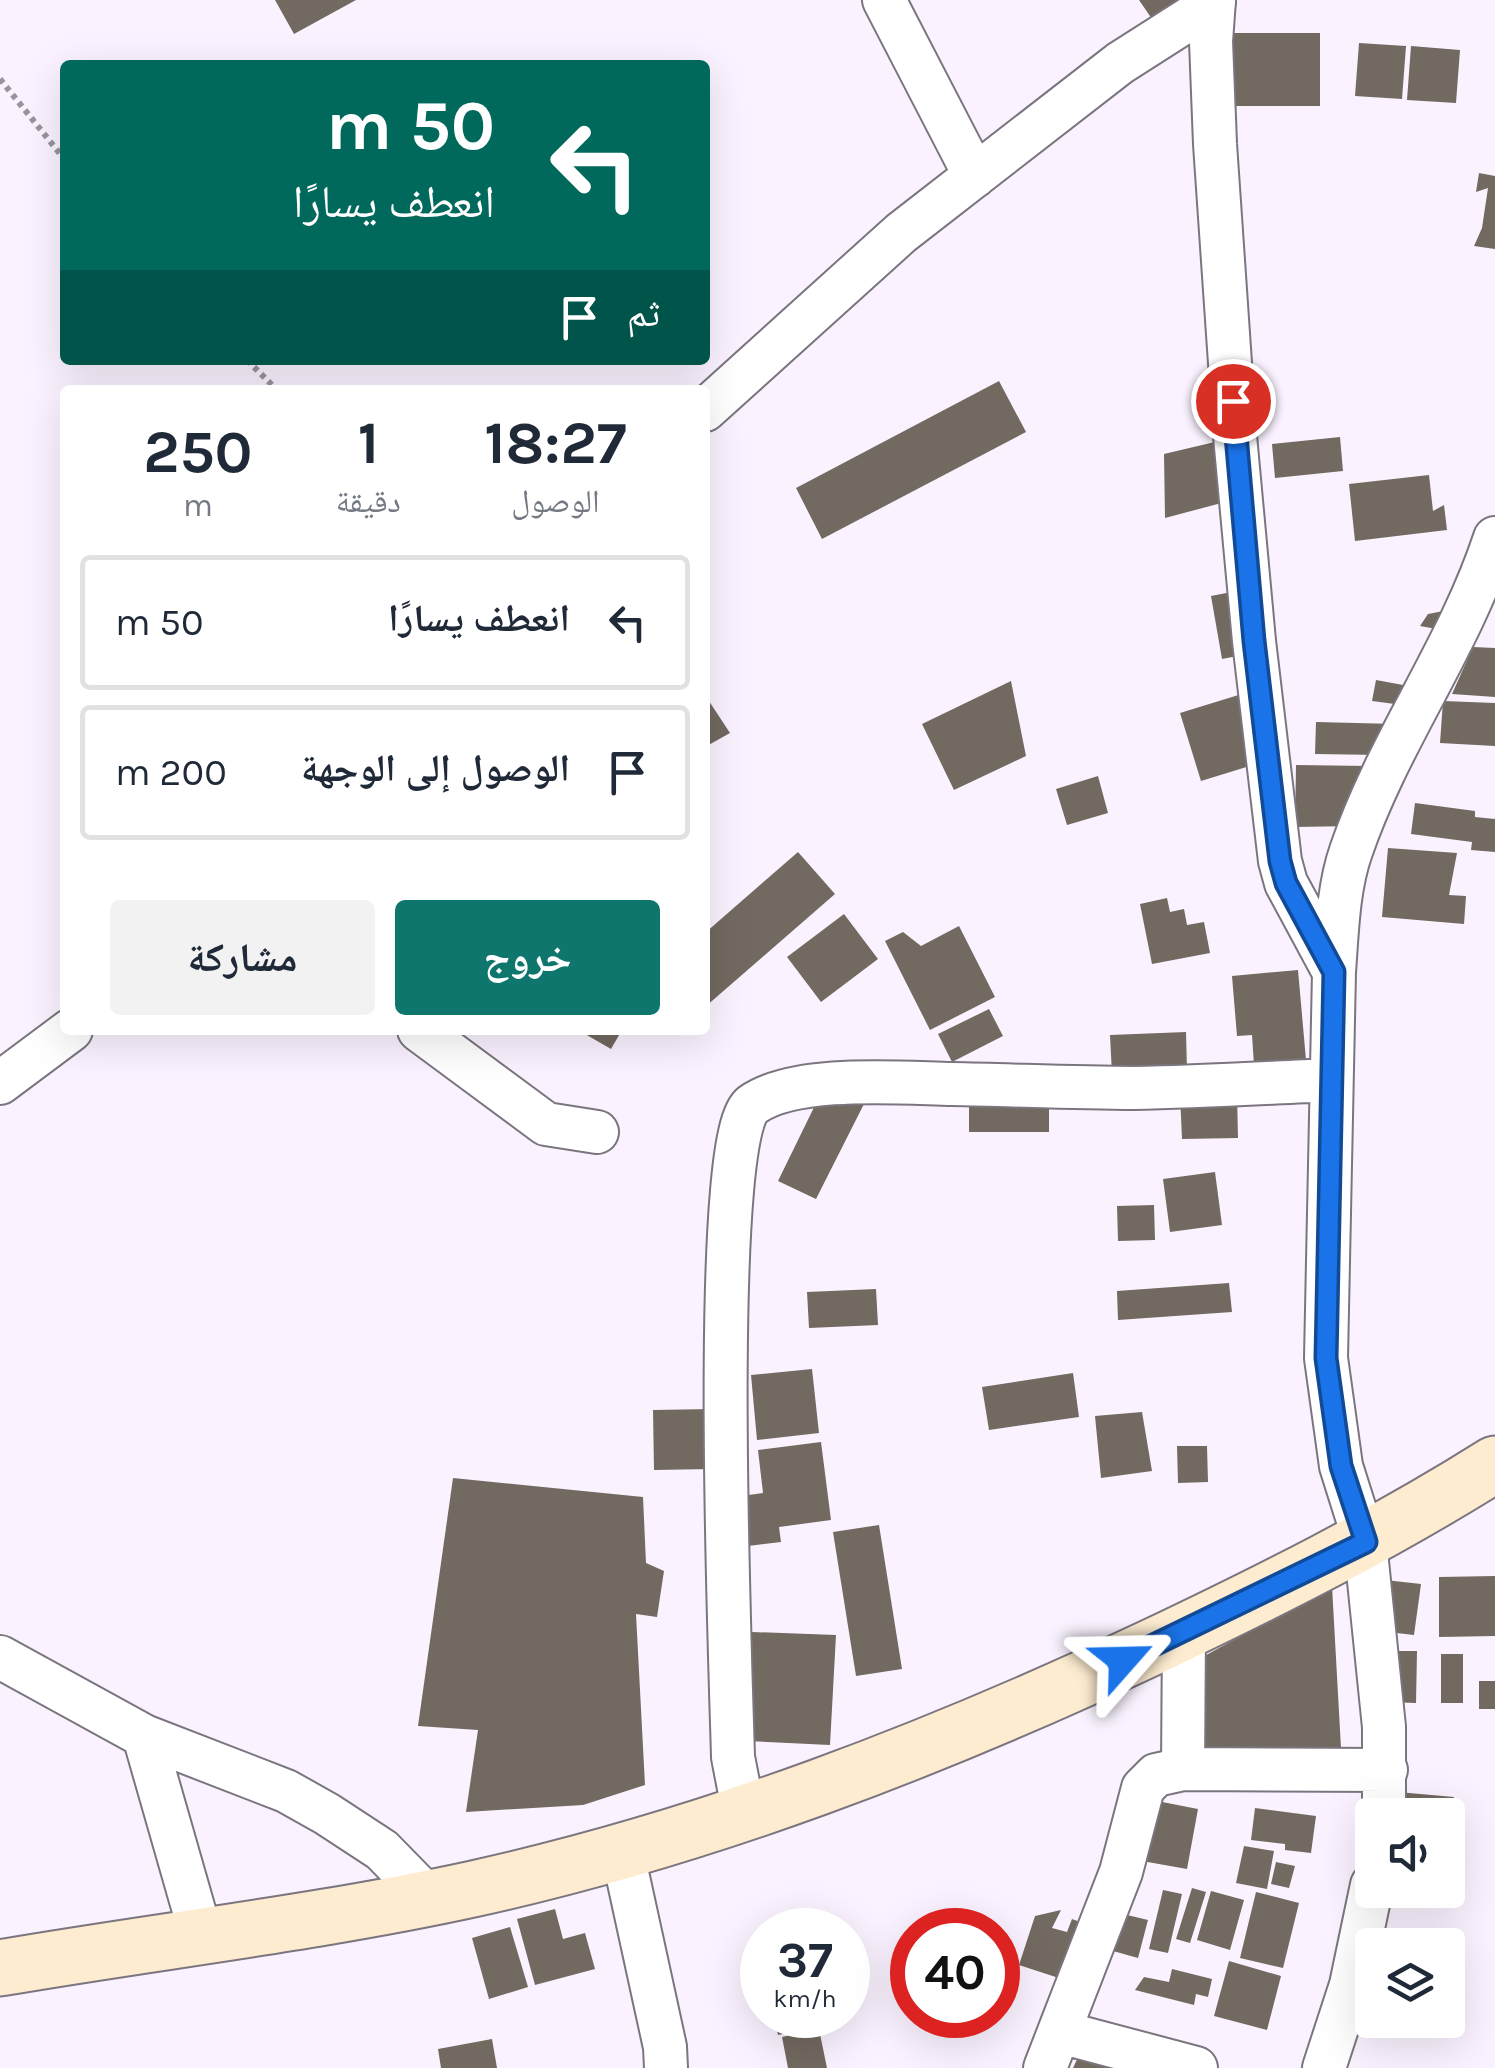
<!DOCTYPE html>
<html lang="ar">
<meta charset="utf-8">
<style>
:root{--surface:#fff;--page:#f2f2f3;--text:#1f2937;--muted:#747a83;--line:#e0e1e3;--accent:#0f766e}
body{margin:0;font-family:Karla,"Noto Naskh Arabic",sans-serif;background:var(--page);color:var(--text);direction:rtl;height:100vh;display:flex;flex-direction:column;font-size:38px;white-space:nowrap}
*{box-sizing:border-box;margin:0}
p{font-size:32px;color:var(--muted)}
.icon{flex:none;width:55px;height:55px;fill:none;stroke:currentColor;stroke-width:2;stroke-linecap:round;stroke-linejoin:round}
.map{position:relative;flex:1;overflow:hidden;direction:ltr}
.side{position:absolute;left:60px;top:385px;width:650px;height:650px;display:flex;flex-direction:column;background:var(--surface);border-radius:10px;box-shadow:0 10px 40px #0002;direction:rtl}
.side>*{flex:none}
.hud{position:absolute;left:60px;top:60px;width:650px;height:305px;border-radius:10px;box-shadow:0 10px 40px #0002;direction:rtl;background:#00695c;color:#fff;overflow:hidden}
.tools{position:absolute;left:1355px;top:1798px;display:grid;gap:20px}
.tools a{display:grid;place-items:center;width:110px;height:110px;border-radius:10px;background:var(--surface);box-shadow:0 10px 40px #0002;font-size:50px}
.speed{position:absolute;left:740px;top:1908px;display:flex;gap:20px;font-size:50px;font-weight:700;text-align:center}
.speed>*{display:grid;place-content:center;width:130px;height:130px;border-radius:50%;background:var(--surface);box-shadow:0 10px 40px #0002;line-height:1}
.speed small{font-size:25px;font-weight:400}
.speed .limit{border:15px solid #d22;background:#fff;color:#111}
.pin{position:absolute;display:grid;place-items:center;width:85px;height:85px;color:#fff;margin:-42px;border:5px solid #fff;border-radius:50%;box-shadow:0 2px 10px #0007}
.me{position:absolute;width:110px;margin:-55px;rotate:65deg;stroke-linejoin:round;filter:drop-shadow(0 0 8px #0008)}
.turn{display:flex;align-items:center;gap:35px;height:210px;padding:0 50px;font-size:45px}
.turn .icon{width:130px;height:130px;stroke-width:2.5}
.turn b{display:block;font-size:70px;line-height:85px}
.then{display:flex;align-items:center;height:95px;padding:0 50px;background:#0003;gap:20px;font-size:38px}
.eta{display:flex;justify-content:space-evenly;align-items:center;height:170px;text-align:center}
.eta b{font-size:60px;font-weight:700;line-height:70px}
.primary-button{display:flex;gap:20px;margin-top:auto;padding:20px 50px}
.primary-button a{flex:1;height:115px;border-radius:10px;background:var(--accent);color:#fff;font-size:40px;font-weight:700;line-height:115px;text-align:center}
.primary-button a+a{background:var(--page);color:var(--text)}
ul{padding:0;list-style:none}
li{display:flex;align-items:center;gap:30px;height:135px;margin:0 20px 15px;padding:0 30px;border:5px solid var(--line);border-radius:10px}
li div{flex:1}
li b{display:block;font-size:38px}
li em{font-style:normal}
.map>svg:first-child{display:block}
.building{fill:#726960}
.lines{fill:none;stroke-linecap:round;stroke-linejoin:round}
.street-casing{stroke:#7b757f;stroke-width:46}
.secondary-casing{stroke:#7b757f;stroke-width:59}
.path{stroke:#98939c;stroke-width:6;stroke-dasharray:5 5;stroke-linecap:butt}
.street{stroke:#fff;stroke-width:42}
.secondary{stroke:#fdecd0;stroke-width:55}
.route-casing{stroke:#114b97;stroke-width:25}
.route{stroke:#1a73e8;stroke-width:18}
</style>
<div class="map">
<svg width="1495" height="2068" viewBox="0 0 1495 2068">
<rect width="100%" height="100%" fill="#faf3ff"/>
<path class="building" d="M275 0H356L294 34Z
M1139 0H1181L1152 19Z
M1234 33H1320V106H1233Z
M1359 43 1406 46 1402 99 1355 96Z
M1411 46 1460 50 1456 103 1407 100Z
M1479 173 1495 176V249L1474 246 1482 228 1488 188 1476 192Z
M999 381 1026 432 822 539 796 488Z
M1340 437 1343 471 1275 478 1272 444Z
M1219 441 1229 501 1165 518 1164 454Z
M1429 475 1433 511 1444 505 1447 530 1355 541 1349 484Z
M1242 590 1253 653 1222 659 1211 596Z
M1459 608 1448 631 1420 626 1428 614Z
M1473 647 1495 648V697L1452 694Z
M1376 680 1414 687 1410 706 1372 701Z
M1011 681 1026 756 954 790 922 724Z
M1245 693 1266 761 1201 781 1180 713Z
M705 695 730 733 705 747Z
M1443 701 1495 703V746L1440 743Z
M1316 722 1396 724 1381 755 1315 754Z
M1296 765 1368 766 1352 826 1295 827Z
M1098 776 1108 813 1067 825 1056 789Z
M1415 803 1475 811V817L1495 819V852L1471 850 1472 842 1411 834Z
M1388 848 1457 853 1449 895 1466 896 1464 924 1382 917Z
M798 852 835 894 705 1007V933Z
M1167 898 1170 912 1184 909 1187 925 1204 922 1210 953 1152 964 1140 904Z
M844 914 878 959 821 1002 787 957Z
M959 926 995 997 930 1030 885 941 903 932 921 946Z
M1298 970 1306 1060 1254 1065 1252 1035 1237 1036 1232 976Z
M989 1009 1003 1036 952 1062 938 1034Z
M578 1030H622L611 1049Z
M1186 1032 1187 1071 1112 1074 1110 1035Z
M821 1093 867 1098 816 1199 778 1181Z
M1237 1093 1238 1138 1182 1139 1180 1094Z
M969 1094 985 1095V1107H1049V1132H969Z
M1215 1172 1222 1225 1170 1232 1163 1179Z
M1154 1205 1155 1240 1118 1241 1117 1206Z
M1229 1283 1232 1312 1118 1320 1117 1291Z
M876 1289 878 1325 809 1328 807 1292Z
M812 1369 819 1433 757 1440 751 1375Z
M1073 1373 1079 1417 989 1430 982 1387Z
M712 1409V1469L654 1470 653 1410Z
M1142 1412 1152 1471 1101 1478 1095 1416Z
M821 1442 831 1520 779 1527 781 1542 740 1547 734 1497 763 1493 758 1450Z
M1177 1446H1207L1208 1482 1178 1483Z
M453 1478 643 1497 646 1563 664 1571 657 1617 636 1614 645 1785 583 1805 466 1812 478 1730 418 1726Z
M879 1525 902 1669 856 1676 833 1532Z
M1495 1576V1636L1439 1637V1577Z
M1385 1580 1421 1584 1414 1635 1379 1631Z
M1332 1586 1341 1748 1197 1752 1188 1665Z
M752 1632 836 1635 830 1745 747 1741Z
M1387 1651H1417L1416 1703 1386 1702Z
M1441 1654H1463V1703H1441Z
M1479 1681H1495V1709H1479Z
M1398 1792 1454 1797 1450 1831 1448 1830V1815H1396Z
M1152 1800 1198 1809 1187 1869 1142 1861Z
M1255 1808 1316 1816 1311 1853 1285 1850V1844L1251 1840Z
M1244 1846 1274 1851 1267 1889 1236 1883Z
M1276 1862 1295 1866 1289 1888 1271 1884Z
M1192 1888 1206 1892 1190 1943 1176 1939Z
M1163 1890 1182 1894 1168 1953 1149 1949Z
M1211 1891 1244 1900 1230 1950 1197 1940Z
M1256 1892 1299 1903 1283 1968 1240 1958Z
M555 1909 563 1939 585 1933 595 1969 535 1985 517 1919Z
M1061 1910 1052 1928 1067 1932 1072 1919 1091 1926 1071 1982 1019 1965 1035 1916Z
M1123 1914 1148 1920 1138 1958 1113 1951Z
M510 1927 528 1987 489 1999 472 1938Z
M1229 1961 1281 1976 1267 2030 1214 2016Z
M1172 1969 1212 1979 1208 1997 1196 1994 1194 2005 1135 1990 1144 1977 1169 1982Z
M773 2015H832L834 2023 778 2035Z
M819 2029 827 2068H788L782 2037Z
M492 2039 497 2068H441L438 2049Z
M1080 2053 1114 2068H1073Z"/>
<g class="lines">
<defs>
<path id="street" d="M884 0 975 176
M1214 0 1211 41 1215 144 1235 436 1254 641 1280 861 1286 883 1334 972 1326 1358 1341 1466 1365 1542 1384 1727V1815
M705 410 901 233 1120 63 1214 3
M1334 972C1337 932 1338 888 1351 851 1388 742 1459 648 1495 538
M419 1030 546 1124 597 1132
M0 1083 71 1030
M0 1657 144 1736 286 1791 327 1814 382 1850 428 1897
M144 1736 201 1935
M1183 1769 1386 1770
M744 1814 733 1757C731 1674 709 1137 752 1105 795 1074 901 1083 952 1084 1013 1085 1073 1088 1134 1088 1199 1087 1265 1083 1330 1080
M622 1850 665 2047 666 2068
M1060 2032 1196 2068
M1045 2068 1121 1872 1143 1788 1156 1775 1183 1769 1184 1632
M1324 2068 1351 1985 1372 1885"/>
<path id="secondary" d="M0 1968C157 1941 317 1923 473 1889 708 1837 933 1750 1150 1648 1268 1592 1384 1534 1495 1464"/>
</defs>
<use href="#street" class="street-casing"/>
<use href="#secondary" class="secondary-casing"/>
<path class="path" d="M0 79 65 160
M247 360 277 390"/>
<use href="#street" class="street"/>
<use href="#secondary" class="secondary"/>
</g>
<g class="lines">
<defs>
<path id="route" d="M1123 1660 1366 1542 1341 1466 1326 1358 1334 972 1286 883 1280 861 1254 641 1233 401"/>
</defs>
<use href="#route" class="route-casing"/>
<use href="#route" class="route"/>
</g>
</svg>
<div class="tools">
<a><svg class="icon" aria-label="sound" viewBox="0 0 24 24"><path d="M4 9h4l5-4v14l-5-4H4zM17 9q2 3 0 6"/></svg></a>
<a><svg class="icon" aria-label="layers" viewBox="0 0 24 24"><path d="M12 4l9 5-9 5-9-5zM3 14l9 5 9-5"/></svg></a>
</div>
<div class="speed"><div>37<small>km/h</small></div><div class="limit">40</div></div>
<div class="pin" style="left:1233px;top:401px;background:#d93025"><svg class="icon" aria-label="arrive" viewBox="0 0 24 24"><path d="M6 21V4h12l-3 4 3 4H6"/></svg></div>
<svg class="me" style="left:1123px;top:1660px" viewBox="-20 -20 40 40"><path d="M0-17L14 15 0 8-14 15z" fill="#1a73e8" stroke="#fff" stroke-width="4"/></svg>
<div class="hud">
<div class="turn"><svg class="icon" aria-label="left" viewBox="0 0 24 24"><path d="M17 20v-9H6M10 6l-5 5 5 5"/></svg><div><b>50 m</b>انعطف يسارًا</div></div>
<div class="then">ثم<svg class="icon" aria-label="arrive" viewBox="0 0 24 24"><path d="M6 21V4h12l-3 4 3 4H6"/></svg></div>
</div>
<section class="side">
<div class="eta">
<div><b>18:27</b><p>الوصول</p></div>
<div><b>1</b><p>دقيقة</p></div>
<div><b>250</b><p>m</p></div>
</div>
<ul>
<li><svg class="icon" aria-label="left" viewBox="0 0 24 24"><path d="M17 20v-9H6M10 6l-5 5 5 5"/></svg><div><b>انعطف يسارًا</b></div><em>50 m</em></li>
<li><svg class="icon" aria-label="arrive" viewBox="0 0 24 24"><path d="M6 21V4h12l-3 4 3 4H6"/></svg><div><b>الوصول إلى الوجهة</b></div><em>200 m</em></li>
</ul>
<div class="primary-button"><a>خروج</a><a>مشاركة</a></div>
</section>
</div>
